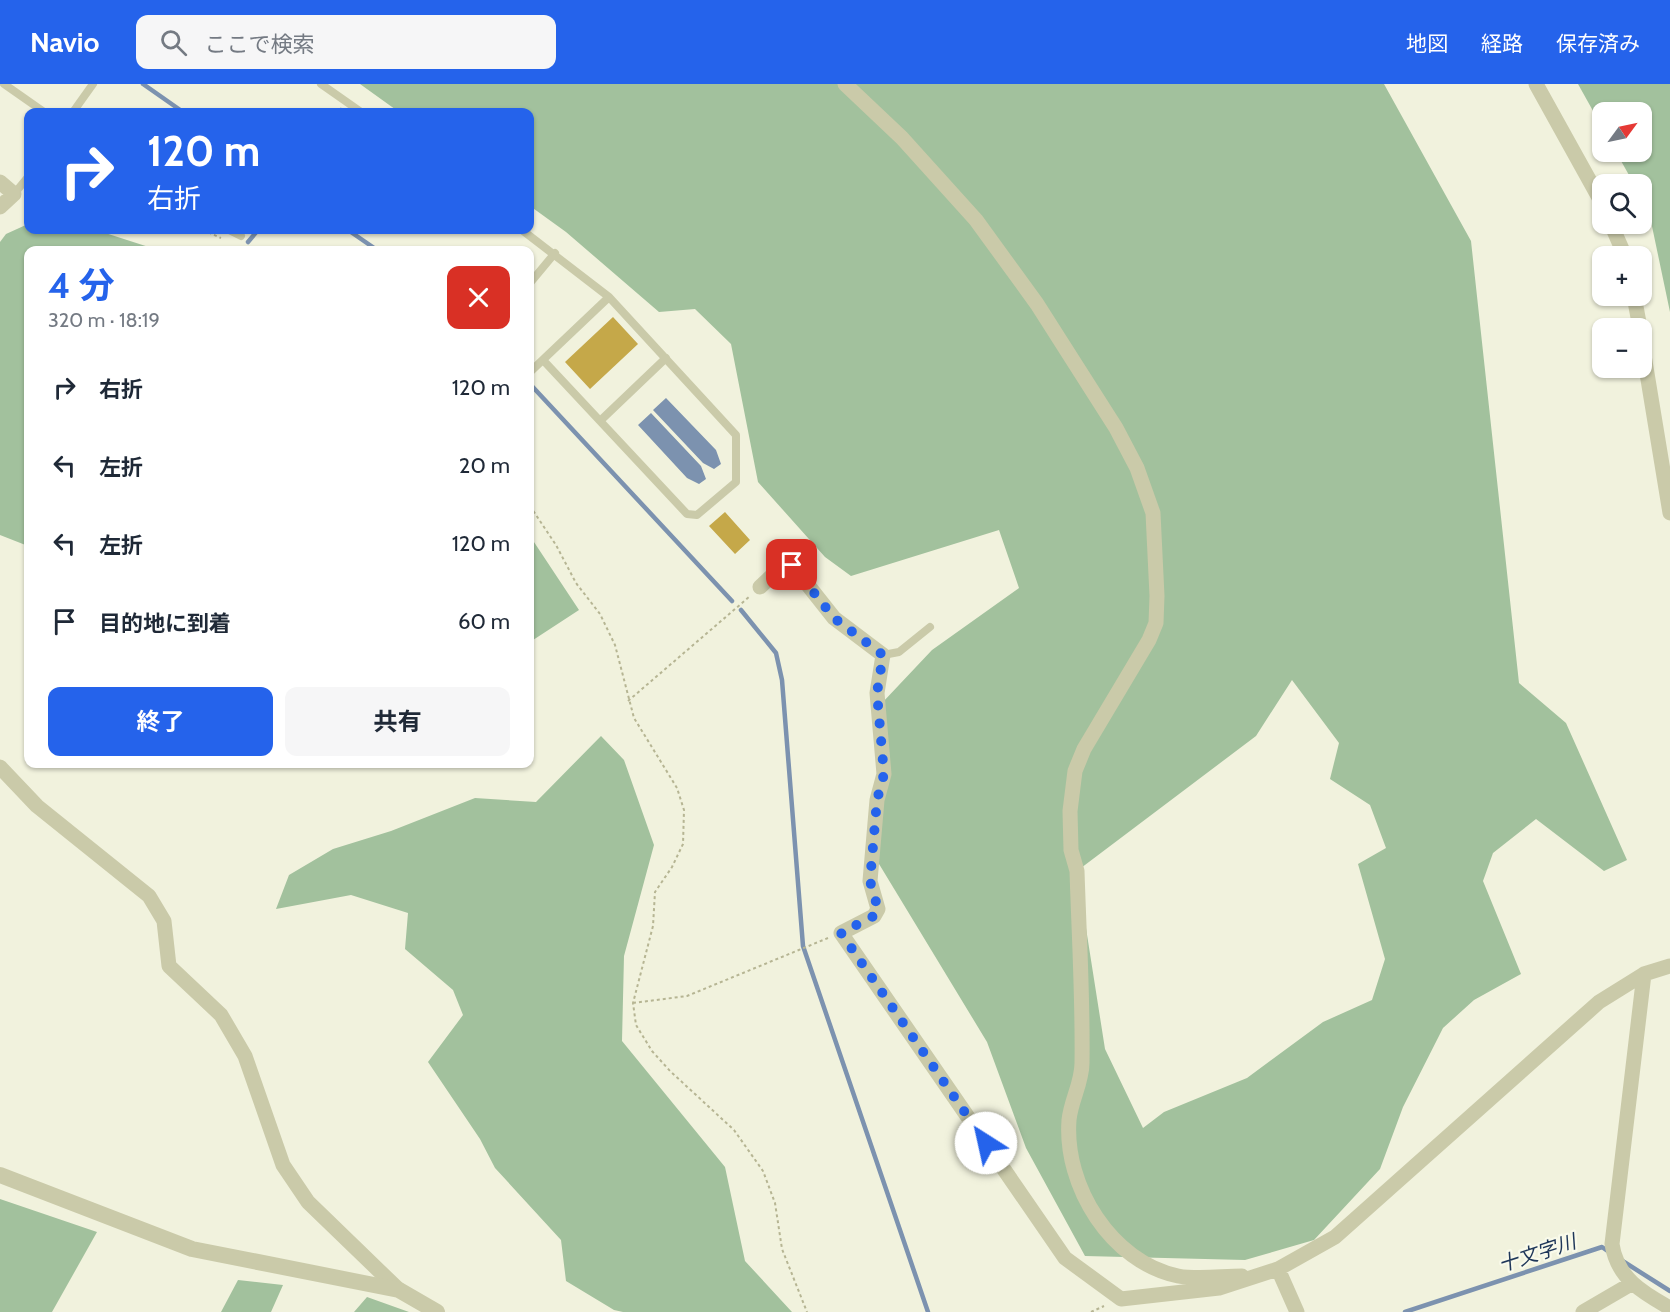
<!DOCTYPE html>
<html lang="ja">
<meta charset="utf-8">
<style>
:root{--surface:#fff;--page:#f6f6f7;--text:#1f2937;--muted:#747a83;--accent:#2563eb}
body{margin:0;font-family:Cabin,"Noto Sans JP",sans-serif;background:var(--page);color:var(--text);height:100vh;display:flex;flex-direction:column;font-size:22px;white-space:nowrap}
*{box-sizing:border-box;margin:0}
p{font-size:20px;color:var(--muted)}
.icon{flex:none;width:33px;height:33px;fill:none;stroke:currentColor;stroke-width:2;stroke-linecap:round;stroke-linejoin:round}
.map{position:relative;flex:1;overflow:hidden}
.sheet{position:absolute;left:24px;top:162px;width:510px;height:522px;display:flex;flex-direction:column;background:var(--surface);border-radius:12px;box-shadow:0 2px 4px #0004}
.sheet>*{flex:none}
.top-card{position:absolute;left:24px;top:24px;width:510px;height:126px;border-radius:12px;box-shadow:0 2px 4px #0004;background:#2563eb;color:#fff;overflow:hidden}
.needle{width:39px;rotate:57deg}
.fabs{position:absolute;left:1592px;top:18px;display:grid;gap:12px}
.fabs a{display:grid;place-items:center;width:60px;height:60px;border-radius:12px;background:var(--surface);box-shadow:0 2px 4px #0004;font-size:30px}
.pin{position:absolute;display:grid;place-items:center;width:51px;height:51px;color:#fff;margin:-26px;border-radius:12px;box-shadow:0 3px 9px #0006}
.me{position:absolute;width:66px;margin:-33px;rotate:325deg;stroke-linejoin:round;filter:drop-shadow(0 0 4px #0008)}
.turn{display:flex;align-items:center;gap:21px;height:126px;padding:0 24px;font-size:27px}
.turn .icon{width:78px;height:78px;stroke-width:2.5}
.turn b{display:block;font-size:42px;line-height:51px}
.round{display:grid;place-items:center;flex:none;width:63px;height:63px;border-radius:12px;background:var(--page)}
.head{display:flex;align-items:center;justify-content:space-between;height:102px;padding:0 24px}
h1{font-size:36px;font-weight:700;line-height:45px;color:var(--accent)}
.primary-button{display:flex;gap:12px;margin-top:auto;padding:12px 24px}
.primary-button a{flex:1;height:69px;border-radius:12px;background:var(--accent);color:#fff;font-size:24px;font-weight:700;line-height:69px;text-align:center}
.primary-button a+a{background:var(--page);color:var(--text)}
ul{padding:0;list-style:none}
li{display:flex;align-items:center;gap:18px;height:78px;padding:0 24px}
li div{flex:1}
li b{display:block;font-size:22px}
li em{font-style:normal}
header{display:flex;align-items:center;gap:36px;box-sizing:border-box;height:84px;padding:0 30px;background:var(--accent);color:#fff}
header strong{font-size:28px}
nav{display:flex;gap:33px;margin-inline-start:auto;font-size:21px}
.search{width:420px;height:54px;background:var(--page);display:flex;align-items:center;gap:15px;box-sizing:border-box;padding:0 21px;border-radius:12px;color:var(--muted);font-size:22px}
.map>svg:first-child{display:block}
.green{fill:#a2c19d;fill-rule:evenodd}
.water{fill:#7c92af}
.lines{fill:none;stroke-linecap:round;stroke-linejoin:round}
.stream{stroke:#7c92af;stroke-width:4.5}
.building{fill:#c5a849}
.path{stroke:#b6b593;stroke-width:2;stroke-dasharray:3 3;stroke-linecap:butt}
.service{stroke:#cacaa9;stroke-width:8}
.minor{stroke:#cacaa9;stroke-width:15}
.tertiary{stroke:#cacaa9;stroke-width:16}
.route{stroke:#2563eb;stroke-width:10;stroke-dasharray:0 18}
.labels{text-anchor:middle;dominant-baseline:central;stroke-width:4.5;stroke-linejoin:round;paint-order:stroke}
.water-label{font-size:20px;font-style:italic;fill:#1f3759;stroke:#f9faea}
</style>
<header>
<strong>Navio</strong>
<div class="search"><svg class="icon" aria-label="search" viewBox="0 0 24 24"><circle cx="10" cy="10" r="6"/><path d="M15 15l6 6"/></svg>ここで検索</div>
<nav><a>地図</a><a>経路</a><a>保存済み</a></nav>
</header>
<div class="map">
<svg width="1670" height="1228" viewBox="0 0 1670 1228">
<rect width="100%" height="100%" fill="#f1f2dd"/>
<path class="green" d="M360 0H1384L1471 157 1519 599 1566 639 1627 776 1604 787 1536 735 1493 769 1483 797 1521 890 1474 916 1443 944 1403 1023 1380 1085 1314 1156 1245 1176 1085 1172 1026 1064 987 958 876 775 882 619 932 566 1019 504 999 446 851 492 825 473 758 398 731 260 695 225 659 228 566 148 530 122V28H399ZM1292 596 1339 659 1330 695 1370 721 1386 764 1358 780 1385 875 1372 916 1323 938 1247 994 1164 1028 1143 1044 1105 965 1077 787 1256 652Z
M1578 0H1670V228L1649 128 1641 114V100H1634L1616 68H1641V28H1602V43Z
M28 140V146H96L158 166H28V462L0 451V158L6 150Z
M530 452 579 526 530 558Z
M601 652 624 676 654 761 624 872 622 957 725 1083 745 1177 792 1228H623L614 1226 566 1197 561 1156 495 1084 480 1055 428 978 463 931 453 906 405 865 408 829 351 811 276 825 289 791 333 765 391 747 475 714 536 718Z
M0 1115 97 1148 52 1228H0Z
M238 1196 283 1201 271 1228H221Z
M367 1213 409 1228H354Z"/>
<path class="water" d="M666 314 716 366 721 380 714 385 703 379 653 326Z
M651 329 701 382 706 395 699 400 687 394 638 341Z"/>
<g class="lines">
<path class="stream" d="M143 0 183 28
M340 28 341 26
M348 146 377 166
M248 158 258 146
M530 300 732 517
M741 526 776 569 782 596 803 862 928 1228
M1621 1176 1670 1207
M1405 1228 1602 1163 1609 1168"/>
</g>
<path class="building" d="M613 233 638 260 590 305 565 278Z
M725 428 750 456 735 470 709 442Z"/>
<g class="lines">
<path class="path" d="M203 146 221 154
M530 422 556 461 576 499 600 530 615 561 634 634 677 704 684 726 683 760 672 783 655 808 653 842 633 919 636 941 652 967 670 987 734 1046 763 1087 775 1119 782 1165 807 1228
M628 617 749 513
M633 919 687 912 828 854
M1091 1228 1104 1222"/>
<path class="service" d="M4 0 44 28
M321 0 361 28
M73 28 93 0
M14 110 28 93
M229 146 241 152
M522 146 609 213 736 351V398L697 431 687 430 543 276
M530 199 555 169
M530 288 609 213
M600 337 666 274
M883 571 899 568 930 543"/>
<path class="minor" d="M845 0 902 54 976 136 1037 220 1116 344 1137 384 1153 429 1157 512 1156 539 1149 556 1084 665 1075 687 1070 727 1071 766 1077 787C1079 851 1083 915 1082 979 1082 999 1071 1016 1069 1036 1064 1102 1111 1178 1178 1192 1198 1196 1222 1192 1242 1192
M1536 0 1602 119
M0 98 14 110 0 123
M1611 140 1625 172
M1634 212 1640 244
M1641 253 1670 429
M760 503 777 487 792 481 834 534 883 571 877 609 884 690 877 716 870 797 878 825 874 832 841 849 1065 1174 1121 1215 1219 1204 1278 1185 1335 1153 1599 918 1644 890 1670 882
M0 683 37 722 149 812 164 837 169 882 221 931 245 972 283 1081 308 1118 399 1206
M1644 890 1612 1160C1617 1194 1643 1209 1670 1224
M1278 1185 1297 1228
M1583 1228 1631 1200"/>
<path class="tertiary" d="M0 1091 192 1165 399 1206 437 1228"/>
</g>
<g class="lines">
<path class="route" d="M792 481 834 534 883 571 877 609 884 690 877 716 870 797 878 825 874 832 841 849 986 1059"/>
</g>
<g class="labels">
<g class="water-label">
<text transform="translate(1537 1169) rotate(-18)">十文字川</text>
</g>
</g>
</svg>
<div class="fabs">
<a><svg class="needle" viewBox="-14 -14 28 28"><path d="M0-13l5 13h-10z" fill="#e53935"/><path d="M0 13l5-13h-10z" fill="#747a83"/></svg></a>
<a><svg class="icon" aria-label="search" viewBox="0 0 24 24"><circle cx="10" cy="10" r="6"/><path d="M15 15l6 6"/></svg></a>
<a>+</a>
<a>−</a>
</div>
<div class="pin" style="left:792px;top:481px;background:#d93025"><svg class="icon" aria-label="arrive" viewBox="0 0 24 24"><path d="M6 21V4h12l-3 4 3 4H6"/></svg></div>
<svg class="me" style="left:986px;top:1059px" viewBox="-20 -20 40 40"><circle r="19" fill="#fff"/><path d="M0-13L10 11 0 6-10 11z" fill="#2563eb"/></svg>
<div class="top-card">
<div class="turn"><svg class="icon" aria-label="right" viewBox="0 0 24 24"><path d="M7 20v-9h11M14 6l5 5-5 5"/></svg><div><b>120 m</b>右折</div></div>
</div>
<section class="sheet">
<div class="head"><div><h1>4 分</h1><p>320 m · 18:19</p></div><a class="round" style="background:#d93025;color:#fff"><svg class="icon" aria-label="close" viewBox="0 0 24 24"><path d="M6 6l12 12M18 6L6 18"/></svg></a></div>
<ul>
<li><svg class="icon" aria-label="right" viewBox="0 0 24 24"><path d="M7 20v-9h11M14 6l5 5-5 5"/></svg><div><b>右折</b></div><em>120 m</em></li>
<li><svg class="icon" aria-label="left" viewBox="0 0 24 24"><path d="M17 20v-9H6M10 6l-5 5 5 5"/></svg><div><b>左折</b></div><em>20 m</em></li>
<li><svg class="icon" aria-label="left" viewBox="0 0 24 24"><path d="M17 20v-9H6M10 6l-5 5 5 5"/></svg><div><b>左折</b></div><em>120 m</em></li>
<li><svg class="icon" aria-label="arrive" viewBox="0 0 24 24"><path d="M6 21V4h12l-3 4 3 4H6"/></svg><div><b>目的地に到着</b></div><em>60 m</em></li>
</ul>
<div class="primary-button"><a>終了</a><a>共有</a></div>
</section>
</div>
